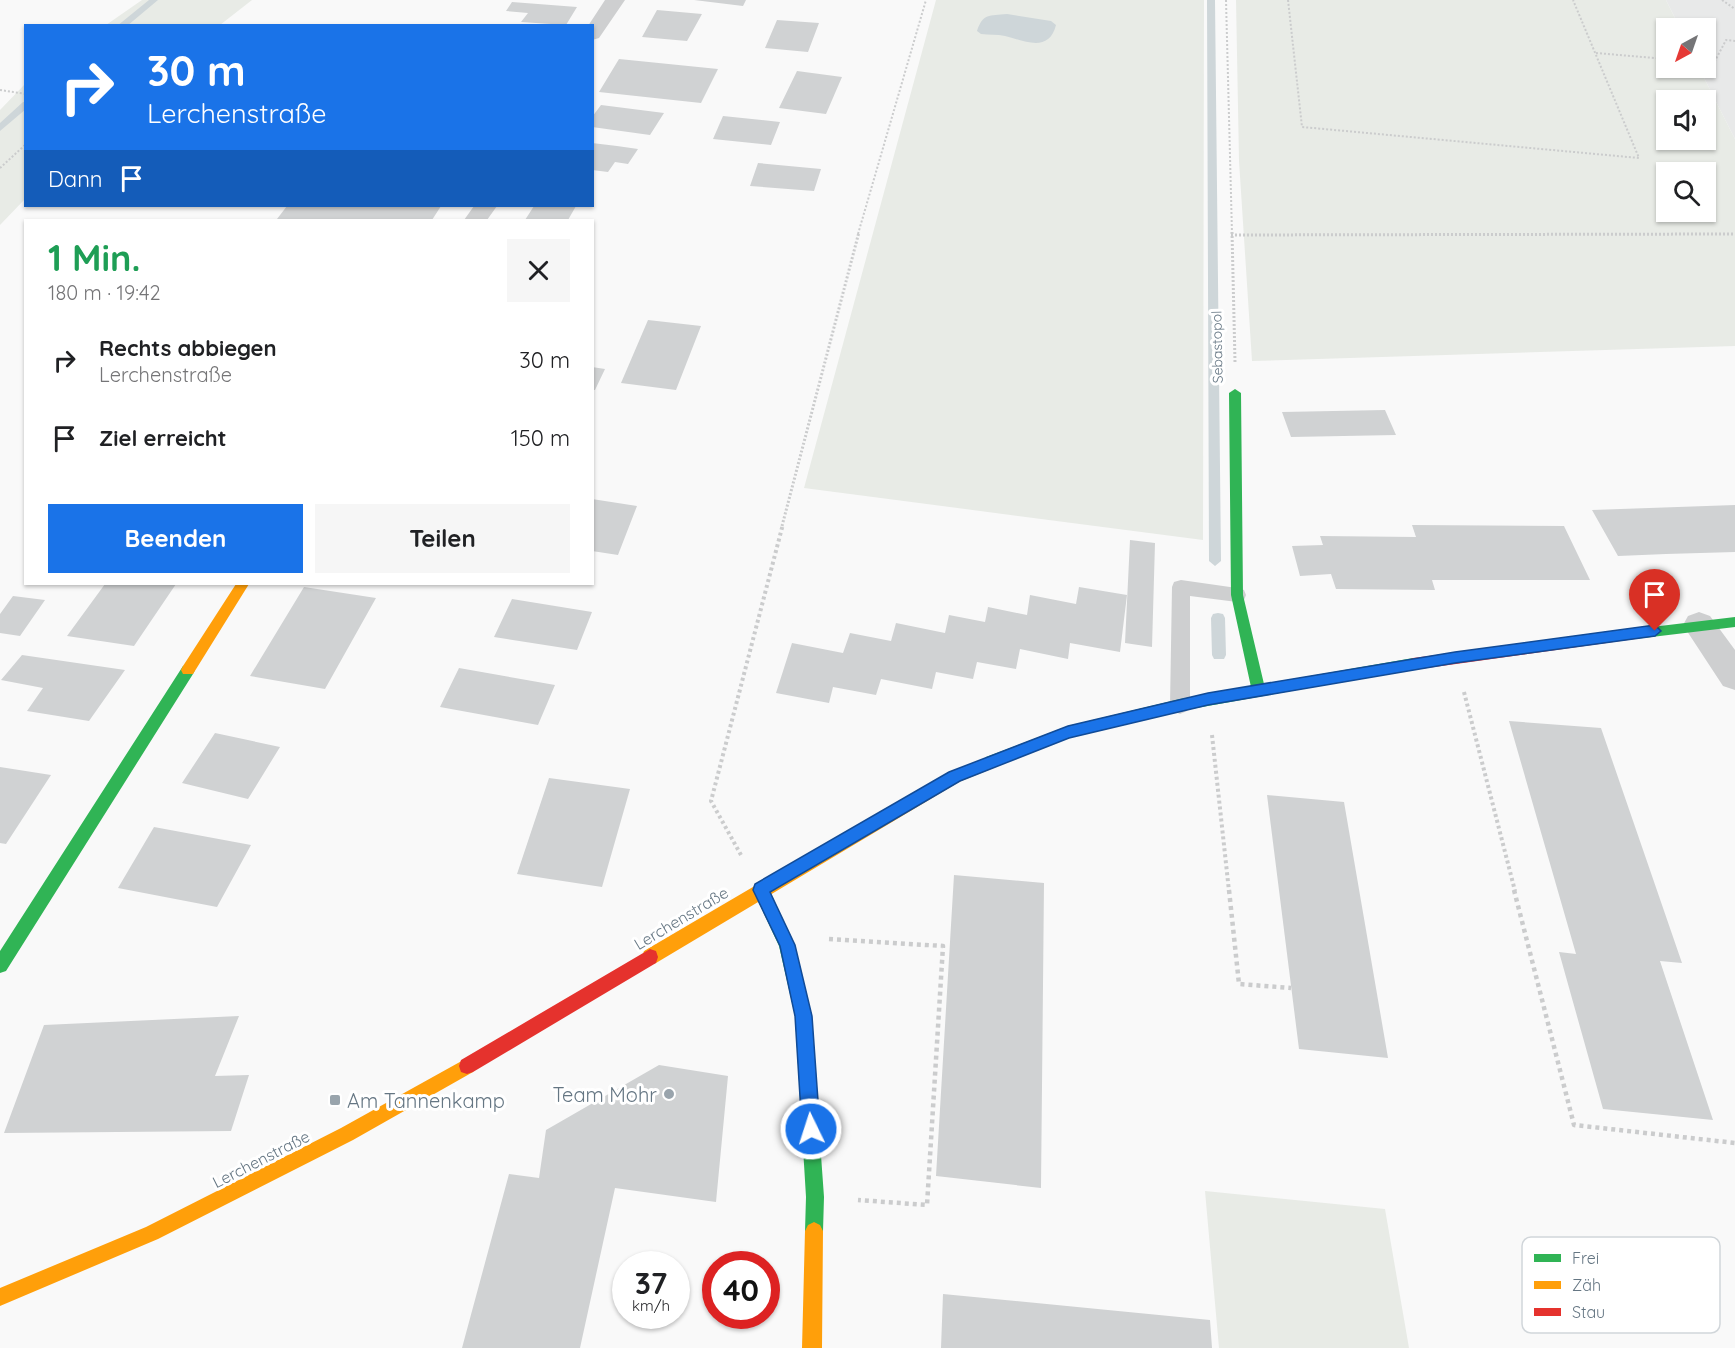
<!DOCTYPE html>
<html lang="de">
<meta charset="utf-8">
<style>
:root{--surface:#fff;--page:#f6f6f6;--text:#202124;--muted:#757577;--accent:#1a73e8}
body{margin:0;font-family:Quicksand,sans-serif;background:var(--page);color:var(--text);height:100vh;display:flex;flex-direction:column;font-size:22px;white-space:nowrap}
*{box-sizing:border-box;margin:0}
p{font-size:20px;color:var(--muted)}
.icon{flex:none;width:33px;height:33px;fill:none;stroke:currentColor;stroke-width:2;stroke-linecap:round;stroke-linejoin:round}
.map{position:relative;flex:1;overflow:hidden}
.side{position:absolute;left:24px;top:219px;width:570px;height:366px;display:flex;flex-direction:column;background:var(--surface);border-radius:0px;box-shadow:0 2px 4px #0004}
.side>*{flex:none}
.banner{position:absolute;left:24px;top:24px;width:570px;height:183px;border-radius:0px;box-shadow:0 2px 4px #0004;background:#1a73e8;color:#fff;overflow:hidden}
.needle{width:39px;rotate:220deg}
.buttons{position:absolute;left:1656px;top:18px;display:grid;gap:12px}
.buttons a{display:grid;place-items:center;width:60px;height:60px;border-radius:0px;background:var(--surface);box-shadow:0 2px 4px #0004;font-size:30px}
.speed{position:absolute;left:612px;top:1251px;display:flex;gap:12px;font-size:30px;font-weight:700;text-align:center}
.speed>*{display:grid;place-content:center;width:78px;height:78px;border-radius:50%;background:var(--surface);box-shadow:0 2px 4px #0004;line-height:1}
.speed small{font-size:15px;font-weight:400}
.speed .limit{border:9px solid #d22;background:#fff;color:#111}
.pin{position:absolute;display:grid;place-items:center;width:51px;height:51px;color:#fff;margin:-62px -26px;border-radius:50% 50% 50% 0;rotate:-45deg;box-shadow:0 0 6px #0007}
.pin .icon{rotate:45deg}
.me{position:absolute;width:66px;margin:-33px;rotate:356deg;stroke-linejoin:round;filter:drop-shadow(0 0 4px #0008)}
.turn{display:flex;align-items:center;gap:21px;height:126px;padding:0 24px;font-size:27px}
.turn .icon{width:78px;height:78px;stroke-width:2.5}
.turn b{display:block;font-size:42px;line-height:51px}
.then{display:flex;align-items:center;height:57px;padding:0 24px;background:#0003;gap:12px;font-size:22px}
.round{display:grid;place-items:center;flex:none;width:63px;height:63px;border-radius:0px;background:var(--page)}
.head{display:flex;align-items:center;justify-content:space-between;height:102px;padding:0 24px}
h1{font-size:36px;font-weight:800;line-height:45px;color:#1e9e55}
.cta{display:flex;gap:12px;margin-top:auto;padding:12px 24px}
.cta a{flex:1;height:69px;border-radius:0px;background:var(--accent);color:#fff;font-size:24px;font-weight:800;line-height:69px;text-align:center}
.cta a+a{background:var(--page);color:var(--text)}
ul{padding:0;list-style:none}
li{display:flex;align-items:center;gap:18px;height:78px;padding:0 24px}
li div{flex:1}
li b{display:block;font-size:22px}
li em{font-style:normal}
.map>svg:first-child{display:block}
.built{fill:#e8e9e9}
.green{fill:#e8ebe6;fill-rule:evenodd}
.water{fill:#ced6d9}
.lines{fill:none;stroke-linecap:round;stroke-linejoin:round}
.stream{fill:#ced6d9;fill-rule:evenodd}
.building{fill:#d0d2d3}
.path-far3{stroke:#cbcccd;stroke-width:2;stroke-dasharray:2 2;stroke-linecap:butt}
.path-far2{stroke:#cbcccd;stroke-width:3;stroke-dasharray:2 2;stroke-linecap:butt}
.path-far1{stroke:#cbcccd;stroke-width:4;stroke-dasharray:3 3;stroke-linecap:butt}
.path{stroke:#cbcccd;stroke-width:4.5;stroke-dasharray:4 4;stroke-linecap:butt}
.lane{fill:#cecfd0;fill-rule:evenodd}
.street{fill:#cecfd0;fill-rule:evenodd}
.fast{fill:#30b455;fill-rule:evenodd}
.slow{fill:#ff9f0a;fill-rule:evenodd}
.jam{fill:#e5322d;fill-rule:evenodd}
.route{fill:#1a73e8;stroke:#114b97;stroke-width:1.5}
.poi-dot{fill:#99a4ac;stroke:#fff;stroke-width:2}
.labels{text-anchor:middle;dominant-baseline:central;stroke-width:6;stroke-linejoin:round;paint-order:stroke}
.far-street-label{font-size:14px;fill:#657683;stroke:#fff}
.street-label{font-size:16px;fill:#657683;stroke:#fff}
.near-poi-label{font-size:20px;fill:#657683;stroke:#fff;text-anchor:end}
.key{fill:#fff;stroke:#d1d6da;stroke-width:1.5}
.key-label{font-size:16px;fill:#657683}
</style>
<div class="map">
<svg width="1735" height="1348" viewBox="0 0 1735 1348">
<rect width="100%" height="100%" fill="#f9f9f9"/>
<path class="built" d="M1666 0H1735V139L1699 68H1706V28H1680Z"/>
<path class="green" d="M142 0H252L220 25H106Z
M936 0H1204L1203 540 804 488Z
M1236 0H1666L1680 28H1666V68H1699L1735 139V346L1252 361 1239 161ZM1706 100V140H1666V100ZM1666 172H1706V212H1666Z
M25 84V199L0 225V110Z
M1205 1191 1385 1209 1409 1348H1219Z"/>
<path class="water" d="M1007 14 1051 21 1056 25C1049 53 1025 41 1005 36 997 34 989 35 981 34L977 31C983 13 989 16 1007 14Z"/>
<g class="lines">
<path class="stream" d="M149 0H158L127 26H117Z
M1207 0H1215L1221 561 1215 566 1209 561Z
M23 102H26V109L0 131V123Z
M1218 613 1223 614 1225 618 1226 655 1224 659H1214L1212 655 1211 618 1213 614Z"/>
</g>
<path class="building" d="M694 0H746L743 6Z
M512 2 577 7 566 25 521 22 528 13 506 11Z
M657 10 702 14 687 41 642 37Z
M777 20 819 23 808 52 765 48Z
M619 59 718 69 701 103 599 92Z
M797 71 842 77 826 114 779 108Z
M601 105 664 113 650 135 592 127V117Z
M723 116 780 122 771 145 713 139Z
M592 143 617 146 638 149 628 164 615 162 608 172 592 170Z
M758 163 821 169 814 191 750 186Z
M287 206H441L432 220 277 219Z
M534 206H576L568 220H525Z
M648 320 701 326 676 390 621 383Z
M592 367 605 369 595 390H592Z
M1385 410 1396 435 1291 437 1282 412Z
M592 499 637 506 618 555 592 551Z
M1735 505V552L1666 554 1618 556 1592 510Z
M1412 525 1564 526 1590 580H1432L1435 590 1336 589 1331 574 1300 576 1292 546 1323 545 1320 536 1416 537Z
M1130 540 1155 543 1152 647 1125 643Z
M105 584H176L134 646 67 636Z
M304 587 376 598 325 689 250 676Z
M1079 587 1127 595 1120 652 1070 643 1068 659 1020 649 1016 669 977 662 973 679 936 672 932 689 881 679 876 695 833 687 829 703 776 693 792 643 843 653 850 633 891 641 896 623 945 633 949 615 985 622 988 607 1027 615 1030 595 1076 604Z
M13 596 45 600 20 636 0 633V614Z
M512 599 592 612 577 650 494 637Z
M22 655 125 670 89 721 27 711 43 688 1 680Z
M459 668 555 685 538 725 440 707Z
M1509 721 1601 728 1682 963 1660 961 1713 1120 1603 1109 1559 952 1576 954Z
M215 733 280 747 248 799 182 783Z
M0 767 51 775 6 844 0 843Z
M549 778 630 789 602 887 517 874Z
M1267 795 1344 802 1388 1058 1299 1049Z
M154 827 251 845 217 907 118 888Z
M954 875 1044 883 1041 1188 936 1176Z
M239 1016 215 1076 249 1075 231 1131 4 1133 44 1025Z
M659 1065 728 1076 716 1202 615 1188 580 1348H462L509 1174 539 1178 546 1130Z
M943 1294 1210 1320 1212 1348H941Z"/>
<g class="lines">
<path class="path-far3" d="M1226 0 1232 234
M1288 0 1302 127 1639 158 1573 0
M1722 0 1735 9
M1596 53 1666 59
M1706 61H1715L1726 40 1735 41
M0 90 26 94
M0 168 26 144
M858 234 926 0"/>
<path class="path-far2" d="M1232 232 1235 362
M1231 235 1735 234
M782 526 859 232"/>
<path class="path-far1" d="M1464 692 1515 891
M1212 735 1229 891
M741 855 711 801 783 524"/>
<path class="path" d="M1229 890 1239 984 1291 988
M1514 890 1574 1125 1735 1143
M829 939 943 946 927 1205 858 1200"/>
<path class="lane" d="M1181 580 1237 588 1244 590 1246 595 1244 600 1237 602 1190 596V705L1187 711 1180 714 1173 711 1170 705 1172 587 1174 582Z"/>
<path class="street" d="M605 0H625L599 38 592 40V26H588Z
M474 206H497L487 220H464Z
M1699 612 1710 616 1735 650V690L1723 686 1683 625 1688 616Z"/>
<path class="fast" d="M1235 389 1241 393 1243 595 1264 684 1413 658 1418 660 1420 664 1418 668 1180 711 1069 738 991 768 986 767 984 762 986 757 1068 726 1180 699 1251 687 1231 595 1229 393Z
M1735 617V627L1635 639 1630 638 1628 634 1630 630 1635 629Z
M188 664 193 666 195 670 193 674 6 971 0 973V951L183 666Z
M761 883 766 885 795 945 811 1016 824 1197 823 1231 820 1237 814 1240 808 1237 805 1231 806 1197 795 1016 779 946 753 890 756 885Z"/>
<path class="slow" d="M236 584H249L193 674H183L181 670 183 666Z
M991 756 996 757 998 762 996 767 959 782 656 963 650 965 644 963 642 957 644 951 949 772Z
M467 1058 473 1060 475 1066 473 1072 353 1140 158 1239 0 1306V1288L146 1227 341 1128Z
M814 1222 820 1225 823 1231 822 1348H802L805 1231 808 1225Z"/>
<path class="jam" d="M1635 629 1640 630 1642 634 1640 638 1635 639 1413 670 1408 668 1406 664 1408 660 1413 658Z
M650 949 656 951 658 957 656 963 473 1072 467 1074 461 1072 459 1066 461 1060Z"/>
</g>
<path class="route" d="M1655 625 1661 631 1655 636 1455 663 1208 705 1069 738 960 781 770 892 795 945 812 1016 820 1129 817 1136 811 1138 805 1136 802 1129 795 1016 780 946 753 890 755 884 949 772 1068 726 1208 693 1455 652Z"/>
<g class="poi-dot">
<circle cx="669" cy="1094" r="6"/>
<rect x="329" y="1094" width="12" height="12" rx="3"/>
</g>
<g class="labels">
<g class="far-street-label">
<text transform="translate(1217 347) rotate(-91)">Sebastopol</text>
</g>
<g class="street-label">
<text transform="translate(681 918) rotate(-31)">Lerchenstraße</text>
<text transform="translate(261 1159) rotate(-27)">Lerchenstraße</text>
</g>
<g class="near-poi-label">
<text x="657" y="1094">Team Mohr</text>
<text x="347" y="1100" text-anchor="start">Am Tannenkamp</text>
</g>
</g>
<rect x="1522" y="1237" width="198" height="96" rx="9" class="key"/>
<rect x="1534" y="1254" width="27" height="8" fill="#30b455"/>
<rect x="1534" y="1281" width="27" height="8" fill="#ff9f0a"/>
<rect x="1534" y="1308" width="27" height="8" fill="#e5322d"/>
<g class="key-label">
<text x="1572" y="1264">Frei</text>
<text x="1572" y="1291">Zäh</text>
<text x="1572" y="1318">Stau</text>
</g>
</svg>
<div class="buttons">
<a><svg class="needle" viewBox="-14 -14 28 28"><path d="M0-13l5 13h-10z" fill="#e53935"/><path d="M0 13l5-13h-10z" fill="#757577"/></svg></a>
<a><svg class="icon" aria-label="sound" viewBox="0 0 24 24"><path d="M4 9h4l5-4v14l-5-4H4zM17 9q2 3 0 6"/></svg></a>
<a><svg class="icon" aria-label="search" viewBox="0 0 24 24"><circle cx="10" cy="10" r="6"/><path d="M15 15l6 6"/></svg></a>
</div>
<div class="speed"><div>37<small>km/h</small></div><div class="limit">40</div></div>
<div class="pin" style="left:1655px;top:631px;background:#d93025"><svg class="icon" aria-label="arrive" viewBox="0 0 24 24"><path d="M6 21V4h12l-3 4 3 4H6"/></svg></div>
<svg class="me" style="left:811px;top:1129px" viewBox="-20 -20 40 40"><circle r="17" fill="#1a73e8" stroke="#fff" stroke-width="3"/><path d="M0-11L8 9 0 5-8 9z" fill="#fff"/></svg>
<div class="banner">
<div class="turn"><svg class="icon" aria-label="right" viewBox="0 0 24 24"><path d="M7 20v-9h11M14 6l5 5-5 5"/></svg><div><b>30 m</b>Lerchenstraße</div></div>
<div class="then">Dann<svg class="icon" aria-label="arrive" viewBox="0 0 24 24"><path d="M6 21V4h12l-3 4 3 4H6"/></svg></div>
</div>
<section class="side">
<div class="head"><div><h1>1 Min.</h1><p>180 m · 19:42</p></div><a class="round"><svg class="icon" aria-label="close" viewBox="0 0 24 24"><path d="M6 6l12 12M18 6L6 18"/></svg></a></div>
<ul>
<li><svg class="icon" aria-label="right" viewBox="0 0 24 24"><path d="M7 20v-9h11M14 6l5 5-5 5"/></svg><div><b>Rechts abbiegen</b><p>Lerchenstraße</p></div><em>30 m</em></li>
<li><svg class="icon" aria-label="arrive" viewBox="0 0 24 24"><path d="M6 21V4h12l-3 4 3 4H6"/></svg><div><b>Ziel erreicht</b></div><em>150 m</em></li>
</ul>
<div class="cta"><a>Beenden</a><a>Teilen</a></div>
</section>
</div>
